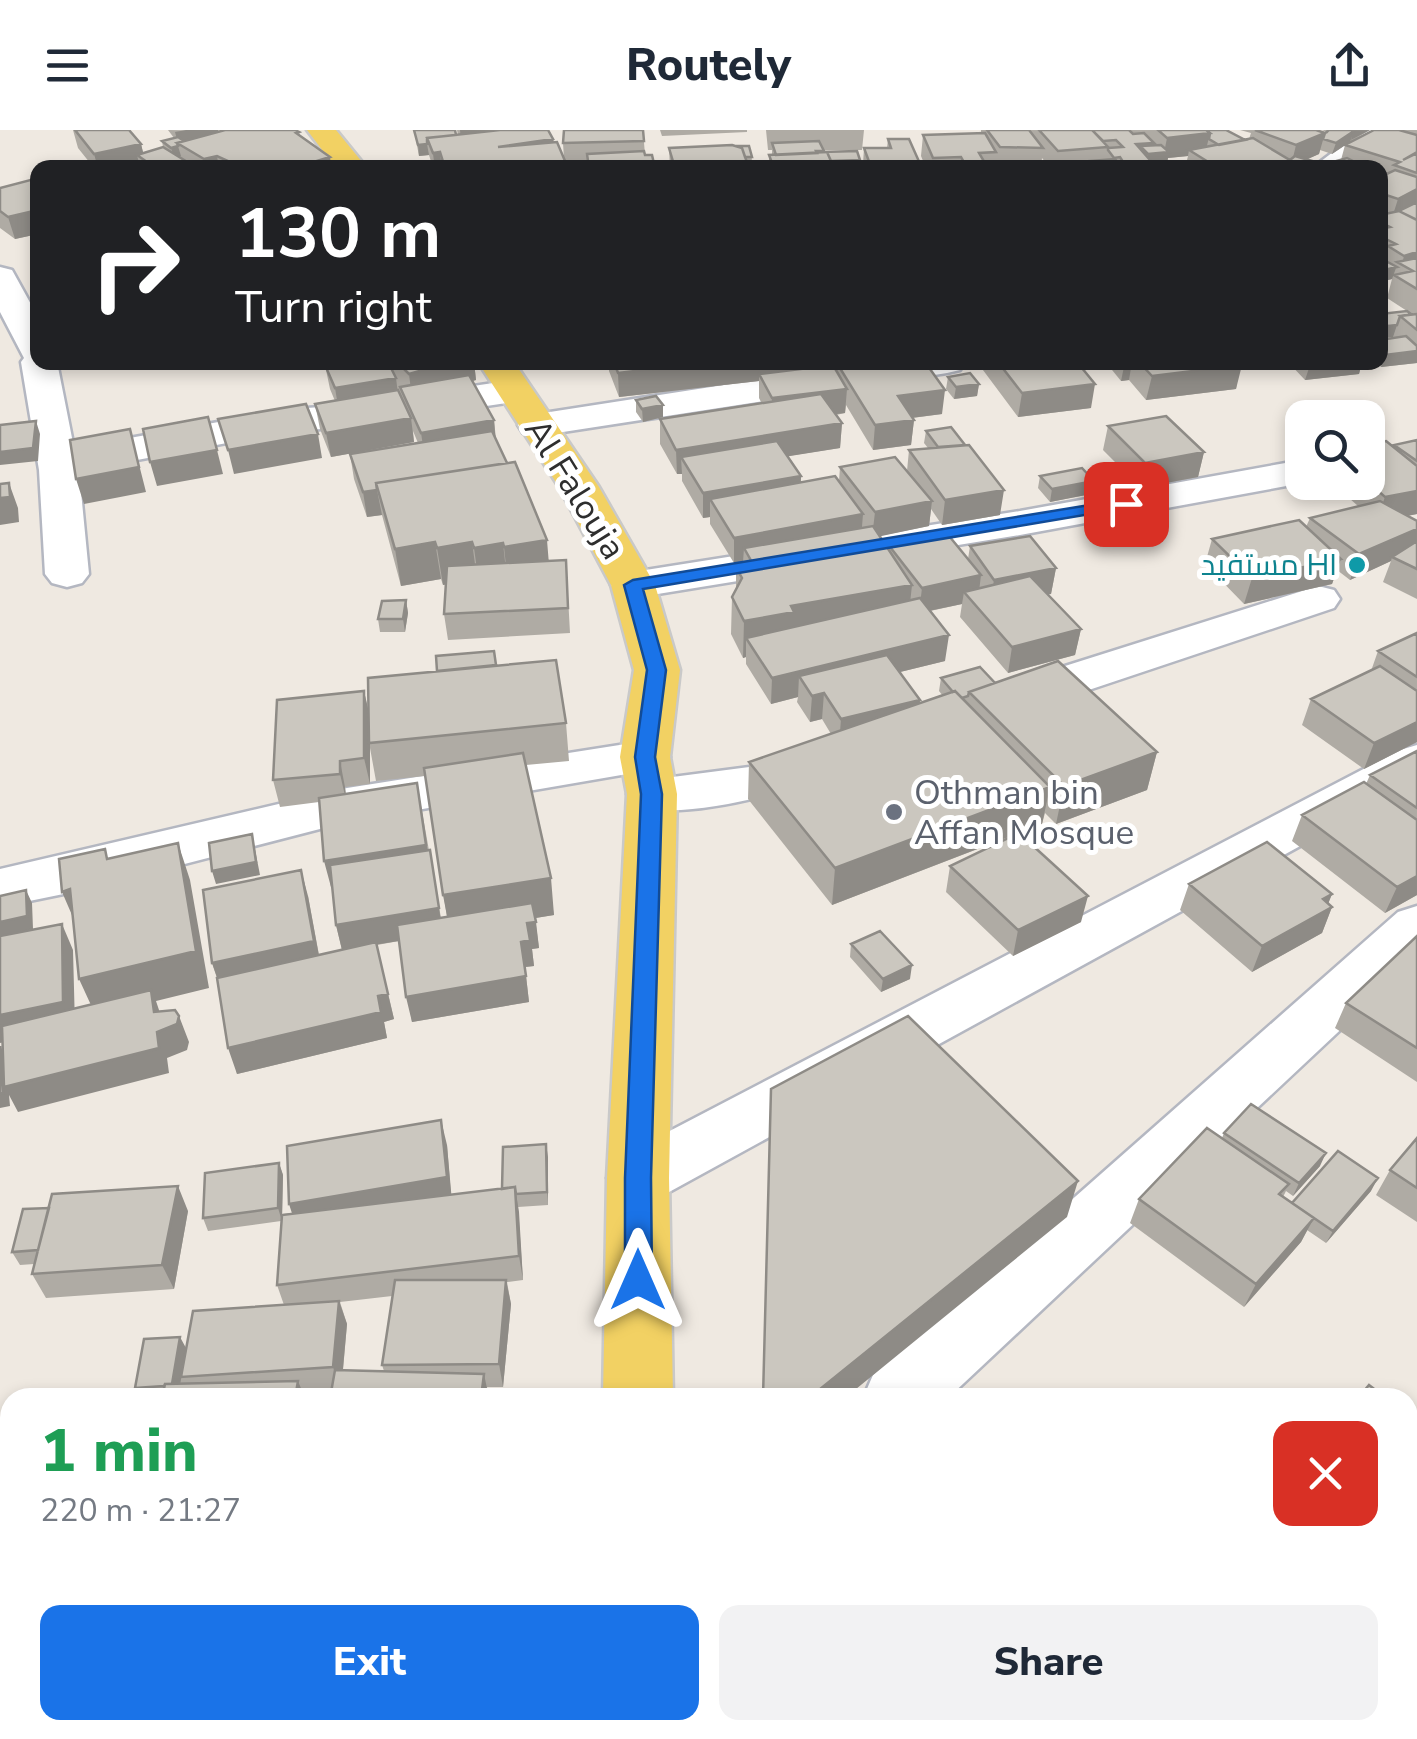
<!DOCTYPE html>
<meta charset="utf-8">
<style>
:root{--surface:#fff;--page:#f2f2f3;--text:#1f2937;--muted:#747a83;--accent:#1a73e8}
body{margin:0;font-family:"Nunito Sans",Cairo,sans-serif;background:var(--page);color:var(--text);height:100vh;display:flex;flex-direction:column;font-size:38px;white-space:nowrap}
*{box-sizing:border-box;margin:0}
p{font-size:32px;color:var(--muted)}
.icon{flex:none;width:55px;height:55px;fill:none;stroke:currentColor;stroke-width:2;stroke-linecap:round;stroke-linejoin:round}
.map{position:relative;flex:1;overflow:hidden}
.details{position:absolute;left:0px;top:1258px;width:1418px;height:352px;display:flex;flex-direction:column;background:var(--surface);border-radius:30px 30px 0 0;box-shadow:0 5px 15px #0003}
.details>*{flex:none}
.hud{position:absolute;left:30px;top:30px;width:1358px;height:210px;border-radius:20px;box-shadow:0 5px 15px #0003;background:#202124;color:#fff;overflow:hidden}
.tools{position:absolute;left:1285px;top:270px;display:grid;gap:20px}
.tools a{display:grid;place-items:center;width:100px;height:100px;border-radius:20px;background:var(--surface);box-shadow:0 5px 15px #0003;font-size:50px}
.pin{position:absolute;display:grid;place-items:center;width:85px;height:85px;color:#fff;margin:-42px;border-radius:20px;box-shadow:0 5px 15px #0006}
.me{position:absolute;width:110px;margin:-55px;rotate:0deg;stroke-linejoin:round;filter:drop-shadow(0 0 8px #0008)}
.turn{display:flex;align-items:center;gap:35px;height:210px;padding:0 40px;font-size:45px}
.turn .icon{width:130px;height:130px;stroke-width:2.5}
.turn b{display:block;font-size:70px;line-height:85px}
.round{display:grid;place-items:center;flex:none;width:105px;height:105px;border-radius:20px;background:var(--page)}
.headline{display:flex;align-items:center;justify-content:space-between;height:170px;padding:0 40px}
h1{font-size:60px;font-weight:800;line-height:75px;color:#1e9e55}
.action{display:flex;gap:20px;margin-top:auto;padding:20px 40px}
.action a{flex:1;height:115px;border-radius:20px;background:var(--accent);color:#fff;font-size:40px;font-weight:800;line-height:115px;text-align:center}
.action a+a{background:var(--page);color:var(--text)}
header{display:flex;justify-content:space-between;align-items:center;height:130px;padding:0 40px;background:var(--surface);font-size:45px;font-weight:800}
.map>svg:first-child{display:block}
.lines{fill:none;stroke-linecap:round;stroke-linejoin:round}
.minor-casing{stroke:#b4b7c1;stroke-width:5}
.major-casing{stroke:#c9c9c9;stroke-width:5}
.minor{fill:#fff;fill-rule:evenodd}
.major{fill:#f2d163;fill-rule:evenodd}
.wall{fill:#afaba4;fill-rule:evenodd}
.shaded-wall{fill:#8e8b86}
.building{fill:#cbc7bf;stroke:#8e8b86;stroke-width:2.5}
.route{fill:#1a73e8;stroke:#114b97;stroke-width:2.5}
.culture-dot{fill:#0f9aa8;stroke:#fff;stroke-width:4}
.worship-dot{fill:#6b7280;stroke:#fff;stroke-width:4}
.labels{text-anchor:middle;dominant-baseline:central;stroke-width:10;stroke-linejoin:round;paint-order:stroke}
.far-culture-label{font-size:30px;fill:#0d838f;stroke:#fff;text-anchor:end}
.street-label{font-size:35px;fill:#2e2e2e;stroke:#fff}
.worship-label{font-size:35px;fill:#5b616d;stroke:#fff;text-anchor:start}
</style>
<header><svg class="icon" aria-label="menu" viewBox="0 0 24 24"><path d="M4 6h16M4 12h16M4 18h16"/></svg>Routely<svg class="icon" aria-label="share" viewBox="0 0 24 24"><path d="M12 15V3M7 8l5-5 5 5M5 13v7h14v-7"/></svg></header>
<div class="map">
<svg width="1417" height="1609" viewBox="0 0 1417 1609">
<rect width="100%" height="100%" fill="#efe9e1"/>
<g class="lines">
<defs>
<path id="minor" d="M1362 0H1395L1347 38H1312Z
M0 137 12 140 38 187V232H57L74 318 290 279 338 276 514 250 527 253 533 261 527 269 514 272 338 298 290 301 79 341 89 444 82 453 67 457 52 453 45 444 39 340 21 232 24 228 0 182Z
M872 232H965L960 240 947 243 537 306 523 303 518 295 523 287 537 284Z
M1302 330V352H1308L1020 405 633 468 618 464 611 455 618 446 633 442 1020 381Z
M1318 456 1334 460 1340 469 1334 478 1023 582 1006 586 989 582 982 571 989 560Z
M645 611 662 616 670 627 662 638 347 692 88 759 0 777V739L347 658Z
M1417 615V652L660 1067 638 1074 616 1067 607 1048 616 1029 1400 620Z
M820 617 837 622 845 633 837 644C784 662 689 691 634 676L627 664 634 652 757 636Z
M1417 776V828L948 1268H863L873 1245 1398 782Z
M0 1366 10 1367V1441L0 1440Z
M1417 1551V1609H1365L1369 1600H1408V1555Z"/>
<path id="major" d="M307 0H336L367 38H336Z
M478 232H514L599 357 655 455 680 540 670 627 677 664 669 1048 673 1268H603L607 1048 627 664 620 627 634 540 611 455 559 357Z
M583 1600H665V1609H583Z"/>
</defs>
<use href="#minor" class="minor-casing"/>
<use href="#major" class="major-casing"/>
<use href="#minor" class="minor"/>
<use href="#major" class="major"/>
</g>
<path class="wall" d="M73 0H129L141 14 143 23 163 17 162 11 174 8 168 0 299 2 300 6 330 27 331 38H94L78 18Z
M414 0 456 5H458L457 0H548L564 29 563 13 643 0 645 25 655 38H588L587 34 567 35 568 38H433L429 25 419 26Z
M660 0H747V2L662 6Z
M766 0H864L862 20H823L824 22 860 30 859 33 863 34 864 18H887L888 9 921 36V38H769V25H772V20H768Z
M981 0H1226L1245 10 1249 9 1251 3 1240 0H1316L1325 3 1327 2 1322 0H1370L1350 12 1374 0H1417V233L1381 237 1375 232H1380V210L1392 208 1393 207 1384 208 1380 204V184L1407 181 1387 168 1392 149 1380 152V38H1325L1326 34 1341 30 1345 15 1332 24 1320 20 1319 24 1307 29 1312 31 1310 38H1185L1188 26 1168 28 1167 33 1154 34 1157 38H1050L1042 28 1041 38H996L994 35V38H926L921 26 923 5 981 3Z
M669 18 752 27 751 38H670Z
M38 48V104L15 109 0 98V58Z
M339 232H474L476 250 472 251 494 290 496 309 549 431 566 430 570 503 448 510 444 484 446 454 443 455 441 449 401 456 382 385 367 387 354 349 350 324 418 313 413 301 414 312 331 327 320 299 315 274 335 271 330 259 325 235Z
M609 232H803V239L832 235 830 232H925L942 284 912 288 914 290 911 315 873 320 846 275 845 283 836 285 842 293 840 318 788 326 801 346V352L839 351 840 337 907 341 909 320 928 318 924 313 926 301 1000 385 942 395 931 379 929 396 879 406 887 418V413L968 429 970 416 1056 438 1051 464H1048L1081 499 1075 525 1008 543 960 487 962 474 930 481 945 531 900 542 920 570V573L943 566 939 561 941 548 995 553 1157 622 1147 660 1056 694 1045 683 1042 694 1019 703 1081 792 1013 826 946 762 950 736 1019 703 832 775 748 669 749 632 831 604 822 589 810 592 797 572 798 567 771 574 746 534V527L743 528 731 504 732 467 736 459V437L743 436V432L734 433 710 394V387L703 388 682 351V344H677L660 314V289L762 274 759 268V251L619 267 609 241Z
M977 232H1077L1091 278 1018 287Z
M1108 232H1240L1236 259 1146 270 1129 250 1121 251 1108 235Z
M1288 232H1362L1359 244 1305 250Z
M948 247 979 254 977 266 954 269 946 259Z
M636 270 663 287 643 292 636 282Z
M1108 296 1204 322 1198 347 1139 358 1135 354 1134 361 1100 367 1093 358 1091 364 1050 372 1038 358 1040 346H1089L1090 340 1118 335 1103 320Z
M1417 310V384L1407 386 1417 391V469L1383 452 1391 431 1350 450 1337 440 1332 454 1244 474 1205 434 1212 409 1306 397 1310 388 1358 376 1331 352H1368L1394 315Z
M406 470 408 483 405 502H380L378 489Z
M1417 503V612L1364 639 1302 595 1311 569 1371 541 1378 521Z
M496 535 566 593 569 631 526 635 554 785 535 788 539 818 532 819 534 836 525 837 529 872 412 892 399 811 377 815 394 889 384 892 387 908 237 944 217 848 212 833 308 766 319 825 342 820 336 795 332 757H331L319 672 280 677 273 650 364 561 368 580ZM370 618 376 651 425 646 447 787 441 788 417 653 346 664 345 657 370 654Z
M1417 621V765L1385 783 1292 711 1302 685 1366 654 1370 645Z
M1189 754 1332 764 1328 774 1332 777 1322 803 1252 842 1180 780Z
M1417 806V952L1335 898 1346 873Z
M851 814 910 849 881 862 850 827Z
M1224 1003 1320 1036 1293 1066 1286 1061 1283 1067 1292 1073 1371 1061 1326 1113 1307 1100 1301 1112 1244 1177 1130 1093 1139 1069 1222 1008Z
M1417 1008V1092L1376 1065 1390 1040Z
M546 1014 548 1075 518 1077 523 1150 507 1152 511 1174 503 1257H487L489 1268H330L331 1261 303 1262 305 1268H140L135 1258 186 1218 284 1175 277 1155 281 1091 208 1101 203 1088 279 1033 283 1045 282 1084 292 1083 447 1015 451 1065 502 1059ZM392 1166 382 1235 384 1241 343 1240 347 1194 340 1172Z
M188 1081 174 1159 46 1168 32 1144 34 1134 20 1135 12 1122Z
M52 1600H231L228 1609H61Z
M775 1600H796L788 1609H783Z"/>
<path class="shaded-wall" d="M186 0H218L220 5 178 13 175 2Z
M460 0H522L553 9 555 31 462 21Z
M1354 0H1370L1351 10Z
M1354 1 1350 12 1332 24 1336 13Z
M1210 3 1205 24 1189 20 1188 26 1168 28 1167 33 1145 35 1148 24 1164 23 1167 8Z
M1325 3 1319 24 1297 34 1293 33 1291 38H1261L1292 32 1296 15Z
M458 11 440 24 442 38H435L433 24 429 14Z
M141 14 145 30 137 25 140 37 98 38 94 24Z
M427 14 429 25 419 26 418 15Z
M178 16 181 26 174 28 171 18Z
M217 26 219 38H206L204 29Z
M330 27 331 38H294Z
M1417 59V78L1391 91 1398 69Z
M38 80V104L15 109 8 87Z
M1417 122V143L1402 134 1404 126Z
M1396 138 1392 149 1380 152V142Z
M1397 195 1393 207 1384 208 1388 196Z
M1417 221V233L1381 237 1385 225Z
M451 232H474L476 250 412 268 409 244Z
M711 232H803V240L759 244V251L619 267 618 243Z
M835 232H906L838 235 837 240H834Z
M1125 232H1132L1129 250 1121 251Z
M1311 232H1362L1359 244 1305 250Z
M1242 235 1236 259 1146 270 1152 246Z
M396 248 399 272 339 282 335 258Z
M979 254 977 266 954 269 956 257Z
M1095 254 1091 278 1018 287 1022 263Z
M847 259 845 283 771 292 772 268Z
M945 260 942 284 895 290 898 266Z
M663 275V287L643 292 642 279Z
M411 288 414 312 331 327 326 303Z
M494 290 496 315 425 328 421 303Z
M914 290 911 315 873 320 875 295Z
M36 291 40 304 38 331 0 335V322Z
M842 293 840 318 691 342 681 327 682 344H677L676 320Z
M130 299 146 362 84 374 76 349Z
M318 304 322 328 234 344 228 320Z
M217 320 223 344 157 356 150 332Z
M1204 322 1198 347 1139 358 1145 333Z
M801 346 800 371 710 369V387L703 388V363Z
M1137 348 1134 361 1100 367 1103 354Z
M1094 351 1091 364 1050 372 1052 359Z
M9 353 18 378 19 392 0 395V368Z
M377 360 382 385 367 387 363 362Z
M1004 360 1000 385 942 395 945 370Z
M1417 361V384L1376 392 1385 367Z
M932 371 929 396 872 408 875 382Z
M863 384 861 409 744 418 743 432 734 433V408Z
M1417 399V414L1392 427 1391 431 1350 450 1359 424Z
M547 410 550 447 508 454 504 417Z
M435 412 441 449 401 456 395 419Z
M472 412 477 449 443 455 437 418Z
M503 413 507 450 479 454 474 418Z
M1341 429 1332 454 1244 474 1252 448Z
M1056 438 1051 464 990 475 994 450Z
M981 445 978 470 964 462 962 474 919 483 922 458Z
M912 455 908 492 746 508V527L743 528 744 491 791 476Z
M406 470 408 483 405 502 403 489Z
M1081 499 1075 525 1008 543 1012 517Z
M949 505 945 531 810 564 799 546 798 567 771 574 772 548Z
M364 561 370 587V654L364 628Z
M824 563 822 589 810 592 812 566Z
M920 570 917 596 839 615 841 589Z
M1417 592V612L1364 639 1374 613Z
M1157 622 1147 660 1056 694 1064 656Z
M340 631 345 657 346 670 340 644Z
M417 653 431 741 331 757 324 731Z
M1050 657 1042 694 832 775 835 738Z
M252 704 260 745 216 754 212 741Z
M178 713 190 750 209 858 156 871 161 886H179L189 912 187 920 167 928 169 943 18 982 9 965 10 976 0 978V916L7 929 96 886 79 849Z
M430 720 443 804 342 820 336 795Z
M301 740 308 766 321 837 221 859 212 833Z
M1417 746V765L1385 783 1397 757Z
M551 748 554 785 450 802 443 765Z
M70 759 78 799 62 762Z
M26 760 32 773 33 799 0 807V792Z
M1332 764 1325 781 1332 777 1322 803 1252 842 1262 816 1323 769Z
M1088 766 1081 792 1013 826 1018 800Z
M536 792 539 818 532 819 534 836 525 837 521 812 527 793Z
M62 794 73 820 75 897 0 913V885Z
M912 835 910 849 881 862 883 849Z
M526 846 529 872 412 892 406 867Z
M388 864 394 889 384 892 387 908 237 944 228 918Z
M441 990 447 1015 452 1072 297 1099 289 1074Z
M546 1014 548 1027V1075L547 1062Z
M1326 1023 1320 1036 1293 1066 1299 1053Z
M279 1033 283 1045 282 1091 278 1078Z
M1378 1048 1371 1061 1326 1113 1333 1101Z
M1078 1051 1067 1087 845 1268H809Z
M178 1056 188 1081 174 1159 162 1135Z
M515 1057 519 1082 523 1150 519 1126Z
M1314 1088 1301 1112 1244 1177 1256 1154Z
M506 1150 511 1174 503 1257 499 1234Z
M339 1171 347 1194 341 1260 333 1237Z
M180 1207 186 1218 178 1268 172 1256Z
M484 1244 489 1268H481Z
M298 1251 305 1268H295Z
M206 1600H231L228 1609H209L205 1603Z
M454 1600H466L465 1609H452Z
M789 1600H796L788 1609H785L786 1603Z
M1055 1600H1065L1058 1609H1048Z"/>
<path class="building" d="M75 0H129L141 14 94 24Z
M225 0H295L299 2 296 3 330 27 294 38H243L217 26 204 29 177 13Z
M414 0H455L456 5 427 8V14L418 15Z
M500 0H548L553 9 498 17 557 12 568 38H445L440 22 433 23 427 8Z
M564 0H643L644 11 563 13Z
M987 0H1029L1043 18 1000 17Z
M1039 0H1092L1108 17 1058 21Z
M1092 0H1129L1133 4 1144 3 1154 13 1136 14 1157 38H1127L1120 27 1114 28 1108 20V18L1123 17 1116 10 1103 11Z
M1158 0H1206L1210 3 1167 8Z
M1206 0H1226L1245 10 1219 15 1209 9 1210 3Z
M1255 0H1316L1325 3 1296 15Z
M1329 0H1351L1354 1 1336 13 1323 9 1325 3 1324 4Z
M1374 0H1399L1417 5V22L1403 30 1417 23V43L1394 35 1400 32 1345 15Z
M985 3 996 22 979 23 985 33 965 34 961 27 933 28 923 5Z
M178 7 184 11 177 13 178 16 171 18 162 11Z
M1253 8 1293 32 1261 38H1218L1189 20Z
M888 9H909L921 36 871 37 864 18H891Z
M819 11 824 21H816L817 23 776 25 772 13Z
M732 15 742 18 749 38H675L669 18Z
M1161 15 1169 22 1148 24 1140 16Z
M736 16H749L752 27H745L742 18Z
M163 17 197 38H127L147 32 137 25Z
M644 21 645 25H652L655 38H589L587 24Z
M857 21 860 30 831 31 827 22H822Z
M827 22 834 38H774L769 25Z
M1295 26 1312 31 1304 36 1291 32H1293L1290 30Z
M1347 28 1367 38H1333L1326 34Z
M1115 29 1123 38H1082L1077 32Z
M1077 32 1076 38H1071L1067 33Z
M863 33 864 38H834L832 34Z
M1395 40 1417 47V59L1398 69 1380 63V47Z
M38 48V80L8 87 0 81V58Z
M1417 72V90L1399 81Z
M1399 81 1417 90V122L1404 126 1388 116 1396 114 1380 106V99L1390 97 1380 92V85Z
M1380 128 1397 137 1380 141Z
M1417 128V159L1394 145 1413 141 1397 132Z
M1407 181 1411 184 1400 186 1397 195 1388 196 1380 189V184Z
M1417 184V200L1400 186Z
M1406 206 1417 216V221L1385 225 1380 221V210Z
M339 232H388L396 248 335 258 325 235Z
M397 232H451L409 244Z
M614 232H711L618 243Z
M861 232H925L945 260 898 266 914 290 875 295 838 235Z
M998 232H1077L1095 254 1022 263Z
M1139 232H1240L1242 235 1152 246Z
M833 235 847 259 772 268 759 244Z
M970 243 979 254 956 257 948 247Z
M469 245 494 290 421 303 400 257Z
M398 260 411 288 326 303 315 274Z
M821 264 842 293 676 320 660 289Z
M656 266 663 275 642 279 636 270Z
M306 274 318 304 228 320 218 289Z
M1166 286 1204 322 1145 333 1108 296Z
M208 287 217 320 150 332 143 299Z
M36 291 33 318 0 322V295Z
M951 297 965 315 938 317 926 301Z
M130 299 139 337 76 349 70 310Z
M492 301 507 333 376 353 377 360 363 362 350 324Z
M1417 310V331L1394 315Z
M777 311 801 346 703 363 681 327Z
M1386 311 1417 336V361L1385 367 1368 352V315Z
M969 315 1004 360 945 370 909 320Z
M895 327 932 371 875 382 840 337Z
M515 332 547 410 504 417 503 413 474 418 472 412 437 418 435 412 395 419 376 353Z
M1124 334 1137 348 1103 354 1090 340Z
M1082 338 1094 351 1052 359 1040 346Z
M835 346 863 384 734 408 710 369Z
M9 353 10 367 0 368V354Z
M1380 371 1417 391V399L1359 424 1310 388Z
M1299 390 1341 429 1252 448 1212 409Z
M873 396 912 455 791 476 794 482 744 491 732 467 742 448 736 437 753 434 744 418Z
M945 401 981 445 922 458 887 413Z
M1030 406 1056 438 994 450 970 416Z
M1417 411V439L1392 427Z
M566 430 568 478 444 484 447 436Z
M1030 446 1081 499 1012 517 964 462Z
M920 468 949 505 772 548 746 508Z
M406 470 403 489H378L382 471Z
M1417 503V547L1378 521Z
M494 521 496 535 437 541 436 526Z
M887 525 920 570 841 589 824 563 812 566 799 546Z
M556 530 566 593 369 613 368 548Z
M1058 531 1157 622 1064 656 969 562Z
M1380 536 1417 561V592L1374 613 1311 569Z
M980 537 995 553 969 562 968 566 962 568 955 561 953 562 941 548Z
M364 561V628L340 631V644L273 650 277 570Z
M955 561 1050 657 835 738 749 632Z
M1417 621V678L1370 645Z
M523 623 551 748 443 765 424 638Z
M1364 652 1417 690V746L1397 757 1302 685Z
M417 653 426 715 324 731 319 668Z
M1019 703 1088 766 1018 800 950 736Z
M252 704 256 732 212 741 209 713Z
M1267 712 1332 764 1323 769 1332 777 1262 816 1189 754Z
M178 713 196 821 79 849 70 759 62 762 59 729 105 719 107 729Z
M430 720 439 778 336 795 330 735Z
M301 740 314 811 212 833 203 760Z
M26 760 27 786 0 792V766Z
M532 773 536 792 527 793 530 810 521 812 526 846 406 867 397 795Z
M62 794 63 872 0 885V806Z
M880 801 912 835 883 849 851 814Z
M1417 806V918L1346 873Z
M376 812 388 864 378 866 381 882 228 918 217 848Z
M151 860 154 882 175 880 179 886 177 894 157 902 159 918 4 957 2 896Z
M908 886 1078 1051 809 1268H763L771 959Z
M0 916 3 963 0 964Z
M1251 974 1326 1023 1299 1053 1224 1003Z
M441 990 447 1047 289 1074 287 1016Z
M1207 998 1289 1054 1279 1064 1314 1088 1256 1154 1139 1069Z
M1417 1008V1058L1390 1040Z
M546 1014 547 1062 516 1064 515 1057 502 1059 503 1017Z
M1338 1021 1378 1048 1333 1101 1292 1073Z
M279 1033 278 1078 203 1088 205 1043Z
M178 1056 162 1135 32 1144 52 1064Z
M515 1057 519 1126 277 1155 282 1085Z
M49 1078 38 1120 12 1122 23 1079Z
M395 1150H506L499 1234 382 1235Z
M339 1171 333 1237 181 1247 193 1181Z
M180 1207 172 1254H165L164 1256 135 1258 144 1209Z
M335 1240 484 1244 481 1268H330Z
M298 1251 295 1268H162L165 1254Z
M1369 1255 1386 1268H1358Z
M1408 1283 1417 1290V1421L1408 1434Z
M134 1600H206L205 1603Z
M298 1600H454L452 1609H297Z
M807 1600H1055L1048 1609H798Z"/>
<path class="route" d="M1126 369 1132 370V377L643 459 666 540 655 627 662 664 651 1048 652 1150 648 1158 638 1162 629 1158 625 1150V1048L641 664 635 627 647 540 624 455 633 450Z"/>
<circle class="culture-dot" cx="1357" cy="435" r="10"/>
<circle class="worship-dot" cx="894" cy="682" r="10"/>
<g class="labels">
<g class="far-culture-label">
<text x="1337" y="435">مستفيد HI</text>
</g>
<g class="street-label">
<text transform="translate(575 359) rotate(58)">Al Falouja</text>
</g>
<g class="worship-label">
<text x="914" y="662">Othman bin<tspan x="914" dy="40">Affan Mosque</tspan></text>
</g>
</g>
</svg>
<div class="tools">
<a><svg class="icon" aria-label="search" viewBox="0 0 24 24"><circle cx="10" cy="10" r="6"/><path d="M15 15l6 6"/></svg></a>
</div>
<div class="pin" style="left:1126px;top:374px;background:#d93025"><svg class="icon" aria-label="arrive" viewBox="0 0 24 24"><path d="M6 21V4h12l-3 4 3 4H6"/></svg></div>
<svg class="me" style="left:638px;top:1150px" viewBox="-20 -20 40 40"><path d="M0-17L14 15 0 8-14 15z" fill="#1a73e8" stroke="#fff" stroke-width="4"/></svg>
<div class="hud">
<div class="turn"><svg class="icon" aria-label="right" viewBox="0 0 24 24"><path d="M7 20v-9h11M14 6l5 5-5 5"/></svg><div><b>130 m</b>Turn right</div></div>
</div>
<section class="details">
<div class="headline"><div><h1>1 min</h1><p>220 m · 21:27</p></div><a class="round" style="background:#d93025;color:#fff"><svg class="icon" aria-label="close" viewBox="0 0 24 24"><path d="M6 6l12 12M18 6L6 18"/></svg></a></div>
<div class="action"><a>Exit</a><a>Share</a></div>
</section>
</div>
